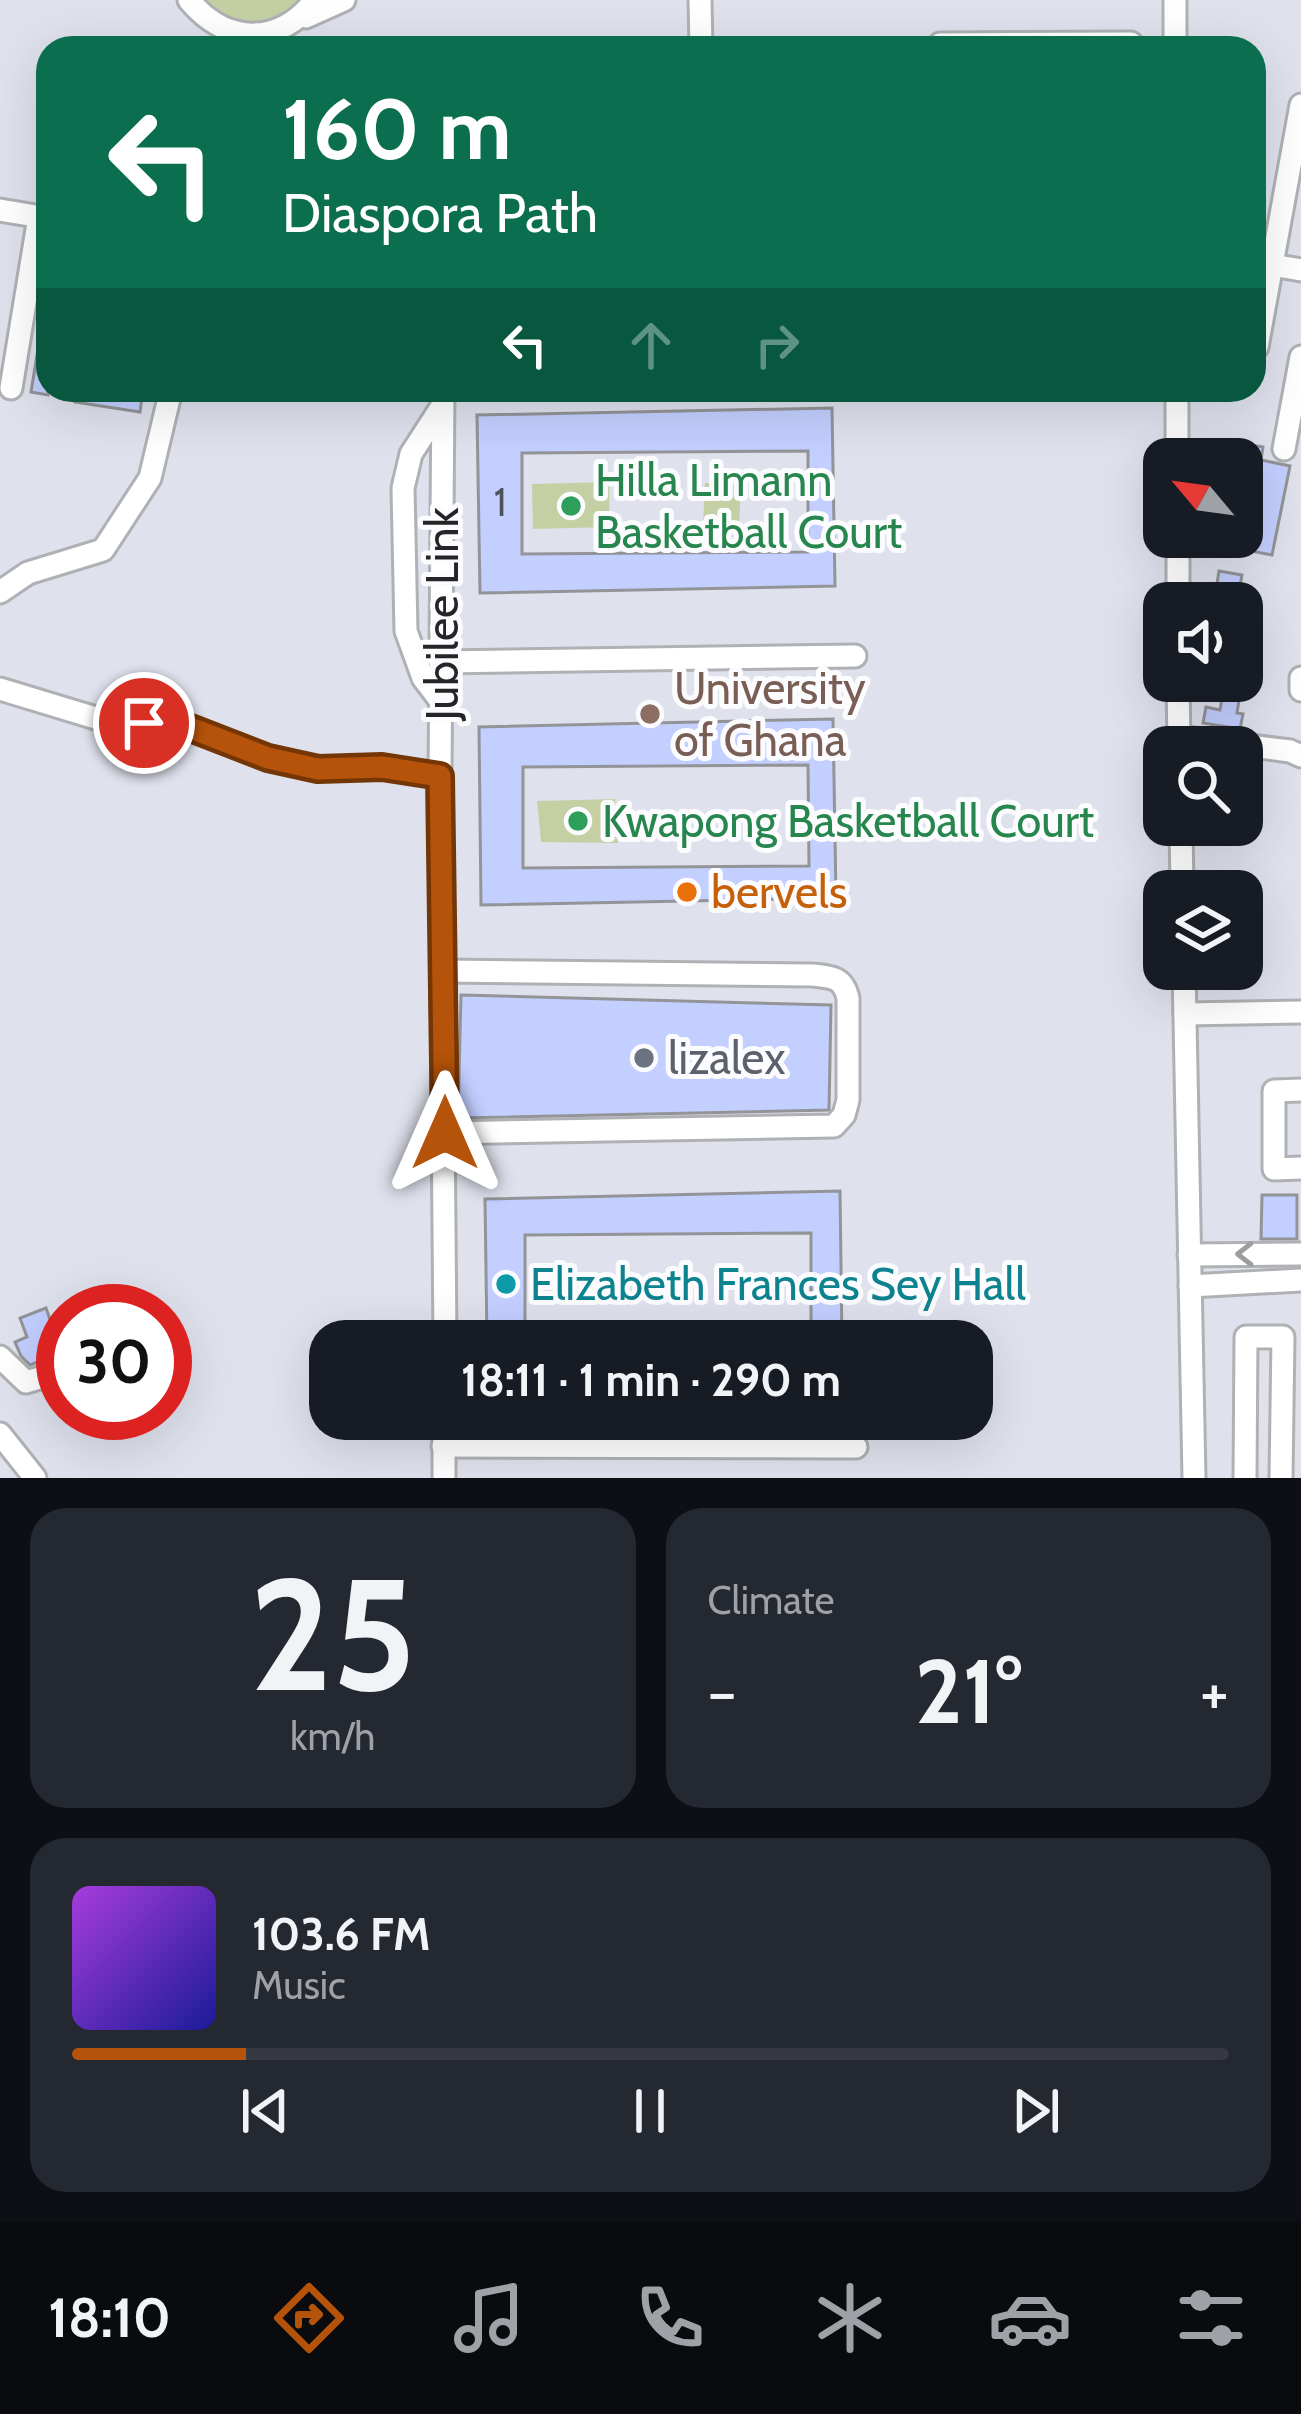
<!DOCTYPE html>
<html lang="en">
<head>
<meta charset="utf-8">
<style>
	body { margin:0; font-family:Cabin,sans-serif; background:#242831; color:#f1f3f6; height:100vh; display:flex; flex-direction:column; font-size:45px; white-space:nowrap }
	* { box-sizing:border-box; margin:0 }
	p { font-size:39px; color:#9ea1a6 }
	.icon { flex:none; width:66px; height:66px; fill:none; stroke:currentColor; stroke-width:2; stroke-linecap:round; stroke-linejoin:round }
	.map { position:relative; height:1478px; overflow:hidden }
	.side { display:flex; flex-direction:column; gap:30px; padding:30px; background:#0d0f14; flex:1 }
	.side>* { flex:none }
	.banner { position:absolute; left:36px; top:36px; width:1230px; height:366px; border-radius:36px; box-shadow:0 12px 48px #0002; background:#0b6e4f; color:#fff; overflow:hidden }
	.needle { width:78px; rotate:299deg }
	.controls { position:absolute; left:1143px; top:438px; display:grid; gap:24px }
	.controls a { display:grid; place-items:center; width:120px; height:120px; border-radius:24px; background:#171b24; box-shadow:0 12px 48px #0002; font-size:60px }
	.speed { position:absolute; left:36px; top:1284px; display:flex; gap:24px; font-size:60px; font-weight:700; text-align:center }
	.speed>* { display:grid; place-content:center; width:156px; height:156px; border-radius:50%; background:#171b24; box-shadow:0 12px 48px #0002; line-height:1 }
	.speed .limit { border:18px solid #d22; background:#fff; color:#111 }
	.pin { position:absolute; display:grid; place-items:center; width:102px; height:102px; color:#fff; margin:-51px; border:6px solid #fff; border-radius:50%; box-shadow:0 3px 12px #0007 }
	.me { position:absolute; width:132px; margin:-66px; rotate:0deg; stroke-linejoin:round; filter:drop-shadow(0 0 9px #0008) }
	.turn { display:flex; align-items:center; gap:42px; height:252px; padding:0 48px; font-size:54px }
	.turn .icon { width:156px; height:156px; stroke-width:2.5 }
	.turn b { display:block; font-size:84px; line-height:102px }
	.lanes { display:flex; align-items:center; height:114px; padding:0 48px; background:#0003; justify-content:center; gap:60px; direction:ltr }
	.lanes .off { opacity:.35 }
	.big { font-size:90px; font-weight:700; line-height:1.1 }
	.side .card { flex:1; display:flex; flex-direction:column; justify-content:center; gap:18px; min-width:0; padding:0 42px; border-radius:36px; background:#242831 }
	.side .dial { align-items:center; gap:0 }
	.dial b { font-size:156px; line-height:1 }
	.song { display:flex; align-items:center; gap:36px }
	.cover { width:144px; height:144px; border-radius:18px; background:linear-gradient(135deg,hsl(280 70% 55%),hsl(240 70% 35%)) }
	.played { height:12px; border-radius:6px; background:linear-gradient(90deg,#b45309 15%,#363941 15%) }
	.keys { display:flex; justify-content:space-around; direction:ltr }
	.heat { display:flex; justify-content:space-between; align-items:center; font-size:66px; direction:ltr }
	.side .tiles { flex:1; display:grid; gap:30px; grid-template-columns:1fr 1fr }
	.card:last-child { grid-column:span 2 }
	.trip { position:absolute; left:309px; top:1320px; width:684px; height:120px; border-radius:36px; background:#171b24; box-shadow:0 12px 48px #0002; font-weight:700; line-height:120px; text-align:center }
	.tabs { display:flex; height:192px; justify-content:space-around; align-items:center; background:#090b0e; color:#9ea1a6 }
	.tabs .icon { width:84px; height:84px }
	.tabs .active { color:#b45309 }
	.tabs b { font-size:54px; color:#f1f3f6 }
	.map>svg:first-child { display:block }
	.built { fill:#dfe2ed; fill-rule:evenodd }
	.green { fill:#c4d0a4 }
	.building { fill:#c3cfff; stroke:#939498; stroke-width:3; fill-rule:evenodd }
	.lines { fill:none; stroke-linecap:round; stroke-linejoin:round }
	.minor-casing { stroke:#b0b1b5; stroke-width:27 }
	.minor { stroke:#fff; stroke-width:21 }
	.oneway { stroke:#9c9d9d }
	.route-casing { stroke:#753606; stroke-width:30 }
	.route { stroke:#b45309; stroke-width:21 }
	.leisure-dot { fill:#2e9e5b; stroke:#fcfcff; stroke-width:4.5 }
	.education-dot { fill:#8d6e63; stroke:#fcfcff; stroke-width:4.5 }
	.food-dot { fill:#e8710a; stroke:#fcfcff; stroke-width:4.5 }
	.worship-dot { fill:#6b7280; stroke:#fcfcff; stroke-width:4.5 }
	.culture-dot { fill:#0f9aa8; stroke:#fcfcff; stroke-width:4.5 }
	.labels { text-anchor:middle; stroke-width:10; stroke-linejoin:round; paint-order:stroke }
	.number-label { font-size:39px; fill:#4c505c }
	.leisure-label { font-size:45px; fill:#27864d; stroke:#fcfcff; text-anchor:start }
	.street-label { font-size:45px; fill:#242526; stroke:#fcfcff }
	.education-label { font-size:45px; fill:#785e54; stroke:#fcfcff; text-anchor:start }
	.food-label { font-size:45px; fill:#c56008; stroke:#fcfcff; text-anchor:start }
	.worship-label { font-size:45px; fill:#5b616d; stroke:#fcfcff; text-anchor:start }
	.culture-label { font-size:45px; fill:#0d838f; stroke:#fcfcff; text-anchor:start }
</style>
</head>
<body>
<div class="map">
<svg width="1301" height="1478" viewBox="0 0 1301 1478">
	<rect width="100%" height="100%" fill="#eeeff3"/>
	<!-- built -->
	<path class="built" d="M0 0H1301V1478H0ZM48 48H1254V390H48ZM1164 459H1242V537H1164ZM1164 603H1242V681H1164ZM1164 747H1242V825H1164ZM1164 891H1242V969H1164ZM63 1311H165V1413H63ZM330 1341H972V1419H330Z"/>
	<!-- green -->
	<g class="green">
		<path d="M198 0H305C257 34 246 33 198 0Z"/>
		<path d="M609 482 610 527 533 529 532 484Z"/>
		<path d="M705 483 741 485 739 527 703 525Z"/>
		<path d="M615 799 618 843 541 842 537 801Z"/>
	</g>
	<!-- building -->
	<g class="building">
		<path d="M41 330 48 331V395L31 392Z"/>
		<path d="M77 390H143L140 412 75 402Z"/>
		<path d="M832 408 835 586 480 593 477 415ZM808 451V552L522 554V453Z"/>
		<path d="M1245 444 1263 447 1261 460 1290 466 1272 555 1209 543 1210 537H1242Z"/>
		<path d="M1219 571 1242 575 1237 603H1205L1207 588 1216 590Z"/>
		<path d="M1225 681H1242L1237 713 1243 714 1240 729 1203 723 1206 707 1220 710Z"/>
		<path d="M833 719 836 898 481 905 479 727ZM808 765 809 866 523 868V767Z"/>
		<path d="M461 995 831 1005 829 1110 458 1118Z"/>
		<path d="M840 1191 842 1341H811V1233L525 1235V1341H487L485 1199Z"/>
		<path d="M1262 1195H1297V1239H1261Z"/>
		<path d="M46 1308 52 1325 63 1321V1352L30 1365 21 1356 15 1342 27 1337 20 1318Z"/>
	</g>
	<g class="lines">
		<defs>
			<g id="minor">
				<path d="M189 0C226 45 279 46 315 0"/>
				<path d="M700 0 701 48"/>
				<path d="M1175 0V48"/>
				<path d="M306 17 344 0"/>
				<path d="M940 44 1131 43V48"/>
				<path d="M0 210 48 218"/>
				<path d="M1272 265 1301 270"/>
				<path d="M1257 347 1301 105"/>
				<path d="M11 388 39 217"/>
				<path d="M443 390 440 776 445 1341"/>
				<path d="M1177 390V459"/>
				<path d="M1284 449 1301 357"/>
				<path d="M1178 537V603"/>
				<path d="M0 592 28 573 103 550 150 478 171 390"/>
				<path d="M440 662 855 656"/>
				<path d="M1301 678V690"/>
				<path d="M1178 681 1179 746"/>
				<path d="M0 689 99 719 188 727 268 758 318 769 382 767 440 776"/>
				<path d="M442 703 423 678 406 631 403 488 411 454 442 406"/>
				<path d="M1179 737 1290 751 1301 756"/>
				<path d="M1181 825 1182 891"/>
				<path d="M1184 969 1194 1478"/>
				<path d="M444 971 812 975C832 977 843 977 848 998V1100L844 1115 834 1126 444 1133"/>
				<path d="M1185 1014 1301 1012"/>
				<path d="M1301 1090 1274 1091V1169L1301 1168"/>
				<path d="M1189 1255 1301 1254"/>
				<path d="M1190 1286 1301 1280"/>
				<path d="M0 1357 26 1382 63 1371"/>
				<path d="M0 1434 35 1478"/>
				<path d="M443 1446 856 1447"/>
				<path d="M444 1478V1419"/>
				<path d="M1245 1478 1246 1337H1283L1281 1478"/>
			</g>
		</defs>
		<!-- minor casing -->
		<use href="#minor" class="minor-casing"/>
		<!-- minor -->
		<use href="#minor" class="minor"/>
	</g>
	<!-- one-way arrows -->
	<defs><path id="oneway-chevron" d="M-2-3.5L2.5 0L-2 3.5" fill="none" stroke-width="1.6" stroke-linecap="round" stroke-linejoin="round" transform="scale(3)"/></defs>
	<use class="oneway" href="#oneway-chevron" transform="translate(1245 1254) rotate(180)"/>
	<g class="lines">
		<defs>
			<path id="route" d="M144 723 188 727 268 758 318 769 382 767 440 776 445 1133"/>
		</defs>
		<!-- route casing -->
		<use href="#route" class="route-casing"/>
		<!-- route -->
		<use href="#route" class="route"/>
	</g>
	<!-- markers -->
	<g class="leisure-dot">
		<circle cx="571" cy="506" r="12"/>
		<circle cx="578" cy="821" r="12"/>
	</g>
	<circle class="education-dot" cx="650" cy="714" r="12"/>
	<circle class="food-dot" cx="687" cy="892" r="12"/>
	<circle class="worship-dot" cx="644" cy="1058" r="12"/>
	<circle class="culture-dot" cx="506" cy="1284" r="12"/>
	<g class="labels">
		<!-- number labels -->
		<g class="number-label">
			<text x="500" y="516">1</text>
		</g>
		<!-- leisure labels -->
		<g class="leisure-label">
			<text x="595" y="496">Hilla Limann<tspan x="595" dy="52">Basketball Court</tspan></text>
			<text x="602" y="837">Kwapong Basketball Court</text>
		</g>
		<!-- street labels -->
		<g class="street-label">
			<text transform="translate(442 614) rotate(-90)" y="16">Jubilee Link</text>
		</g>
		<!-- education labels -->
		<g class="education-label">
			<text x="674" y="704">University<tspan x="674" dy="52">of Ghana</tspan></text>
		</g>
		<!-- food labels -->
		<g class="food-label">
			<text x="711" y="908">bervels</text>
		</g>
		<!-- worship labels -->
		<g class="worship-label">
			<text x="668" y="1074">lizalex</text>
		</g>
		<!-- culture labels -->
		<g class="culture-label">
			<text x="530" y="1300">Elizabeth Frances Sey Hall</text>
		</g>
	</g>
</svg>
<div class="controls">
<a><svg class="needle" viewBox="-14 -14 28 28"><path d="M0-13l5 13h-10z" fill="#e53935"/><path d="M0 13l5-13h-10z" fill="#9ea1a6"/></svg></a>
<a><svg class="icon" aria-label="sound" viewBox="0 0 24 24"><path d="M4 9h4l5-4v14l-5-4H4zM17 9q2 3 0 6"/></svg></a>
<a><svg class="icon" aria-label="search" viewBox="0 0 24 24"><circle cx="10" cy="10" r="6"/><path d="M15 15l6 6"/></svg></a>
<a><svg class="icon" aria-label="layers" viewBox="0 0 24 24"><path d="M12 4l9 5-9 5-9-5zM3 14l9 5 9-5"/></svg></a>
</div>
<div class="speed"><div class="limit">30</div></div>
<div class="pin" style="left:144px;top:723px;background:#d93025"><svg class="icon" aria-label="arrive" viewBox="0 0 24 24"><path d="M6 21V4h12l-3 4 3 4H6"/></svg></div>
<svg class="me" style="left:445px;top:1133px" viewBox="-20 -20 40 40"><path d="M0-17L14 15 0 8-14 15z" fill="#b45309" stroke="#fff" stroke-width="4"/></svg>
<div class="trip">18:11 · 1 min · 290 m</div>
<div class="banner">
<div class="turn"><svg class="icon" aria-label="left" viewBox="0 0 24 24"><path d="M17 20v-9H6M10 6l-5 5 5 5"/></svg><div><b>160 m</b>Diaspora Path</div></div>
<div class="lanes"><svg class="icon" aria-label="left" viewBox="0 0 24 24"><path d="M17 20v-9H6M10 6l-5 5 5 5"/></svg><svg class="icon off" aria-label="ahead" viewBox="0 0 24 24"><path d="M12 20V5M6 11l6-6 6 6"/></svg><svg class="icon off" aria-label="right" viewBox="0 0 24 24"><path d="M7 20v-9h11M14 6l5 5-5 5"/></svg></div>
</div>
</div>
<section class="side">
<div class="tiles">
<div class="card dial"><b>25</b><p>km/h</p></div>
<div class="card"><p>Climate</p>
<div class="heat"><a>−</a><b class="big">21°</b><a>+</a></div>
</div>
<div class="card">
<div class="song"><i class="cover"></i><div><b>103.6 FM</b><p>Music</p></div></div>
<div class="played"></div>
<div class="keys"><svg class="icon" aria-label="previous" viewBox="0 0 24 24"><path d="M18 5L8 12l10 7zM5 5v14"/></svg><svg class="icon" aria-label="pause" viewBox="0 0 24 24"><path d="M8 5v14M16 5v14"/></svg><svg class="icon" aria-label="next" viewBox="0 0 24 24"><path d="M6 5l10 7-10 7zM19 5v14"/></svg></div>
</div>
</div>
</section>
<nav class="tabs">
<b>18:10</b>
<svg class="icon active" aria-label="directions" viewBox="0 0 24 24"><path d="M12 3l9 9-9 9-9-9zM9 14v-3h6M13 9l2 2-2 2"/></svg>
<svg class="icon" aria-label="music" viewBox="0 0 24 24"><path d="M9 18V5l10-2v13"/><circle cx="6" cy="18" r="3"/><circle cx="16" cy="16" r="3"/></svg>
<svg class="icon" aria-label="phone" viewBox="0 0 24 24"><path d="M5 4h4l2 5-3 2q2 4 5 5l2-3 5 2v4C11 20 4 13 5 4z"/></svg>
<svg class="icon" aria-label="climate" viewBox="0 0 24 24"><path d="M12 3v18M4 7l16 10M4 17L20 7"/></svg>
<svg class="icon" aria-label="car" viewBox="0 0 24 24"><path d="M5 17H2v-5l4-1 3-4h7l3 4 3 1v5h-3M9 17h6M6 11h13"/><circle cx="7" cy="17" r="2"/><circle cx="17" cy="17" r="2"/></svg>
<svg class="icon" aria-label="filters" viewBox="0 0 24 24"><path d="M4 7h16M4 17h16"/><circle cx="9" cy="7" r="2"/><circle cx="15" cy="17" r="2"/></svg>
</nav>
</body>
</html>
